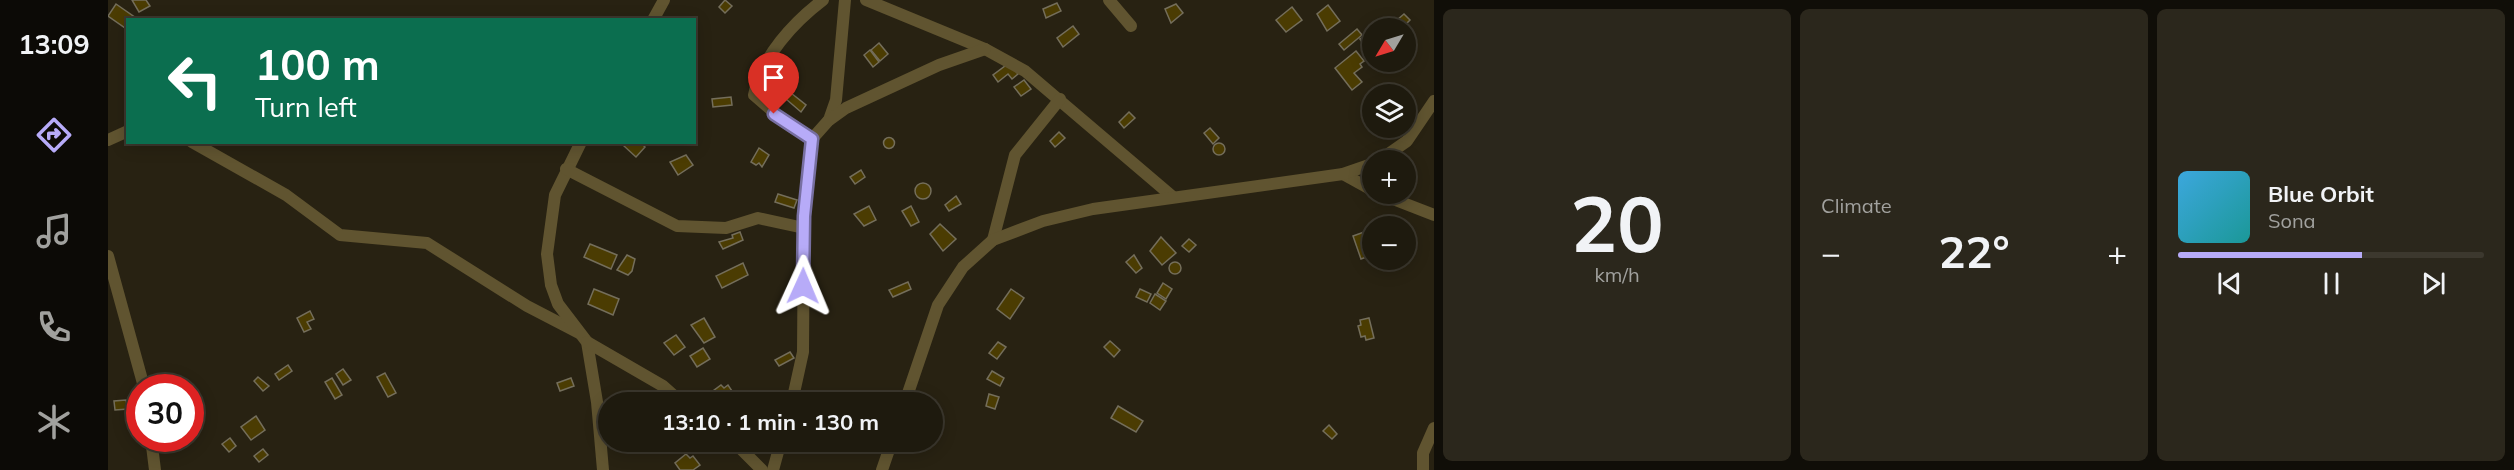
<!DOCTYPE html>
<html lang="en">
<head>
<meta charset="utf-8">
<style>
	body { margin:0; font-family:Mulish,sans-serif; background:#2b271c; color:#f1f3f6; height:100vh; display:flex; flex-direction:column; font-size:22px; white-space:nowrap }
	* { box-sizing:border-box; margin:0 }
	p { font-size:20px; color:#a1a19e }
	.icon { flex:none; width:33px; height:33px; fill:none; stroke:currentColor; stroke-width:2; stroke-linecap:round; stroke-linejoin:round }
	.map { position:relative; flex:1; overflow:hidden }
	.panel { display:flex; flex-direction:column; gap:9px; padding:9px; background:#100e08; width:1080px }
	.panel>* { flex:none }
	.top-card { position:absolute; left:18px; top:18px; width:570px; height:126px; border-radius:0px; box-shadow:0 3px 15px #0003,0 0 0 2px #3c382e; background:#0b6e4f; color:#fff; overflow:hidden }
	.needle { width:39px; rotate:232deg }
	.fabs { position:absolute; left:1254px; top:18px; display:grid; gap:12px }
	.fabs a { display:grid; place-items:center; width:54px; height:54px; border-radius:50%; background:#1e1a0e; box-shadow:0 3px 15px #0003,0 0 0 2px #3c382e; font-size:30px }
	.speed { position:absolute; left:18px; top:374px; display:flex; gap:12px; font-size:30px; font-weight:700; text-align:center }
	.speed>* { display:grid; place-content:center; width:78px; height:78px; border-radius:50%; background:#1e1a0e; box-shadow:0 3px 15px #0003,0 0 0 2px #3c382e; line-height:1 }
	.speed .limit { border:9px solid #d22; background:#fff; color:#111 }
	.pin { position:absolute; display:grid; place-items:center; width:51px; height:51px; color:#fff; margin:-62px -26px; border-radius:50% 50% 50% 0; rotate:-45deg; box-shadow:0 0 6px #0007 }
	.pin .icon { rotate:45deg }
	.me { position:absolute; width:66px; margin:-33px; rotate:1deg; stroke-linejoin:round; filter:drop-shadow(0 0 4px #0008) }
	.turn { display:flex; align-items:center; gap:21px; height:126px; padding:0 30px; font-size:27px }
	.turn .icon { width:78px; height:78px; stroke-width:2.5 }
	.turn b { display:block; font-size:42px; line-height:51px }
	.big { font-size:45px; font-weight:700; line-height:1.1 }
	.panel .card { flex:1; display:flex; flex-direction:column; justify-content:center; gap:9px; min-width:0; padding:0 21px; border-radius:9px; background:#2b271c }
	.panel .dial { align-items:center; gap:0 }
	.dial b { font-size:78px; line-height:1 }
	.song { display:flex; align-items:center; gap:18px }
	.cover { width:72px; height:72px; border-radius:9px; background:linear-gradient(135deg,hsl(200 70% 55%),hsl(180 70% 35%)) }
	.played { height:6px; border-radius:3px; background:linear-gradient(90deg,#b7abf8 60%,#3c382e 60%) }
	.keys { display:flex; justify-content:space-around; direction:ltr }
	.heat { display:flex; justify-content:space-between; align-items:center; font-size:33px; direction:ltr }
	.panel .tiles { flex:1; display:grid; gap:9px; grid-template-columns:repeat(3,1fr) }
	.trip { position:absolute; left:490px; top:392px; width:345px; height:60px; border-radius:30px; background:#1e1a0e; box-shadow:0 3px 15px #0003,0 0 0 2px #3c382e; font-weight:700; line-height:60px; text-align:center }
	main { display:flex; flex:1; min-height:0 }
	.menu { display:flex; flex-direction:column; width:108px; justify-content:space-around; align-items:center; background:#0c0a06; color:#a1a19e }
	.menu .icon { width:42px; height:42px }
	.menu .selected { color:#b7abf8 }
	.menu b { font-size:27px; color:#f1f3f6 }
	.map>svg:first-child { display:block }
	.building { fill:#4b3c02; stroke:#746e5b; stroke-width:1.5 }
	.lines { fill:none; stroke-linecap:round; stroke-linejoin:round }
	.minor { stroke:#605430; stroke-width:12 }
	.route-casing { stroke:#776fa1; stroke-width:15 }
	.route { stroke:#b7abf8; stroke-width:10 }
</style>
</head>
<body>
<main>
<nav class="menu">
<b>13:09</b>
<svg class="icon selected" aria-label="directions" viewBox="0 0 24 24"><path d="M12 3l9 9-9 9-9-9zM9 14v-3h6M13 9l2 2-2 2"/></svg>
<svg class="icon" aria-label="music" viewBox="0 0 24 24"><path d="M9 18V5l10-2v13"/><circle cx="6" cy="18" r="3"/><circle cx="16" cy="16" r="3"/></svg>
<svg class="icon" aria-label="phone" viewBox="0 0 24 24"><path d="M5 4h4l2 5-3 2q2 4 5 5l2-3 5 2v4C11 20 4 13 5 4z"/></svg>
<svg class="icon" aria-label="climate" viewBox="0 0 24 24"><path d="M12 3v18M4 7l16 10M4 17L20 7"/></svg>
</nav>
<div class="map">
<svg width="1326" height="470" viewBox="0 0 1326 470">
	<rect width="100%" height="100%" fill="#282212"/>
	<!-- building -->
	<g class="building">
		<path d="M24 0H38L42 6 31 12Z"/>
		<path d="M617 0 624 6 617 13 611 7Z"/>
		<path d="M949 3 953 11 938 18 935 9Z"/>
		<path d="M8 4 28 18 20 20V30L0 16Z"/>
		<path d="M1068 4 1075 13 1063 23 1057 9Z"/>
		<path d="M1220 5 1232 21 1219 31 1209 14Z"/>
		<path d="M1184 7 1194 20 1178 32 1168 20Z"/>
		<path d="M1296 14 1302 20 1298 24 1301 28 1298 31V28H1284L1282 26Z"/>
		<path d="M965 26 971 34 955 47 949 38Z"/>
		<path d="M1249 29 1254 35 1236 50 1231 44Z"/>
		<path d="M1259 35 1264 43V46L1259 50 1252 39Z"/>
		<path d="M771 43 780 54 772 61 763 50Z"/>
		<path d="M762 50 771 62 765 67 756 55Z"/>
		<path d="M1248 51 1256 61 1252 64 1254 67 1246 73 1254 82 1244 90 1227 68Z"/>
		<path d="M901 63 910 74 904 79 900 74 890 82 885 75Z"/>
		<path d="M916 80 923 89 913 96 906 87Z"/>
		<path d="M683 93 698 105 693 112 678 99Z"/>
		<path d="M623 97 624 105 605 107 604 99Z"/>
		<path d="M1021 112 1027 118 1016 128 1011 122Z"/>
		<path d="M1102 128 1111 138 1105 144 1096 133Z"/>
		<path d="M951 132 957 138 947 147 942 141Z"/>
		<circle cx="781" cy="143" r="5.5"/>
		<path d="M519 142H532L537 147 528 157 516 146Z"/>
		<circle cx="1111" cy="149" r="6"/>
		<path d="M651 148 661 155 654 167 651 163 648 165 643 162Z"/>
		<path d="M578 155 585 165 570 175 562 162Z"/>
		<path d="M753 170 757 177 747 184 742 177Z"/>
		<circle cx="815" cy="191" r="8"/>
		<path d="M670 194 689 200 686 208 667 202Z"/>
		<path d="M848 196 853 204 841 211 837 205Z"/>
		<path d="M761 206 768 220 756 226 746 214Z"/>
		<path d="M803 206 811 222 803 226 794 211Z"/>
		<path d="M832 224 848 239 835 251 822 234Z"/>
		<path d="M1259 231 1261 239H1264V255L1253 259 1245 236Z"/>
		<path d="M632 232 635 240 615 249 611 242 625 238 624 235Z"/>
		<path d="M1053 237 1068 253 1054 265 1042 251Z"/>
		<path d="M1081 239 1088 245 1081 252 1074 246Z"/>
		<path d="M482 244 509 255 503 269 476 257Z"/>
		<path d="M519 255 527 259 524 271 520 275 509 270Z"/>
		<path d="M1026 255 1034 268 1028 273 1018 262Z"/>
		<circle cx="1067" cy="268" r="6"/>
		<path d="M635 263 640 275 614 288 608 276Z"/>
		<path d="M800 282 803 289 785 297 781 290Z"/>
		<path d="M1055 283 1064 289 1058 299 1049 293Z"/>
		<path d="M486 289 511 299 505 315 480 304Z"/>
		<path d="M903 289 916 298 902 319 889 309Z"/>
		<path d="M1032 289 1043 294 1039 302 1028 297Z"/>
		<path d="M1047 294 1058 301 1052 310 1042 303Z"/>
		<path d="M202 311 206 319 199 322 203 329 196 332 189 318Z"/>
		<path d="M596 318 607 337 596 343 583 325Z"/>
		<path d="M1261 318 1266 338 1258 340 1257 336 1253 337 1250 326 1253 325 1252 320Z"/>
		<path d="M568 335 577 347 566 355 556 343Z"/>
		<path d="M1002 341 1012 350 1006 357 996 347Z"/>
		<path d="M890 342 898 347 889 359 881 353Z"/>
		<path d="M595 348 602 359 589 367 582 356Z"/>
		<path d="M682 352 686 358 671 366 667 360Z"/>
		<path d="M180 365 184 371 171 380 167 374Z"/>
		<path d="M235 369 243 380 235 385 228 374Z"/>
		<path d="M884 371 896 378 892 386 879 379Z"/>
		<path d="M277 373 288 393 280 397 269 377Z"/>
		<path d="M150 377 161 386 155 391 146 381Z"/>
		<path d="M224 378 234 395 227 399 217 382Z"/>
		<path d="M463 378 466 386 452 391 449 383Z"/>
		<path d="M613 385 616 388 620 385 624 391 606 402 603 398 608 395 605 391Z"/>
		<path d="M881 394 891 397 887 409 878 406Z"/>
		<path d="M18 400 20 409 7 410 6 401Z"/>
		<path d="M1010 406 1035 421 1028 432 1003 418Z"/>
		<path d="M148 416 157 430 143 440 133 427Z"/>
		<path d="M1221 425 1229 434 1224 439 1215 431Z"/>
		<path d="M122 438 128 446 121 452 114 444Z"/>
		<path d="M155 449 160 455 151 462 146 456Z"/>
		<path d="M578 454 582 458 585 456 592 465 585 470H572L567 463Z"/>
	</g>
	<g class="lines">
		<!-- minor -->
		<g class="minor">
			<path d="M758 0 877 49 917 71 1065 197"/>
			<path d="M1001 0 1023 26"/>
			<path d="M545 20 556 0"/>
			<path d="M721 120 728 100 737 0"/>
			<path d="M704 139 720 121 738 108 831 65 877 49"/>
			<path d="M0 140 20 131"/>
			<path d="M84 142 178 195 232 235 319 243 419 306 471 333"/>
			<path d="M473 142 447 195 439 254 443 285 450 304 479 342 489 402 495 470"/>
			<path d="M1272 160 1299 141 1326 101"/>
			<path d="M458 169 569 226 618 228 650 218 696 228"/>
			<path d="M1235 174 1264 190"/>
			<path d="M1272 194 1326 215"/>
			<path d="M885 240 907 155 952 99"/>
			<path d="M0 256 36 387"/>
			<path d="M479 342 555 386 573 402"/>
			<path d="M684 402 695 352 696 216 704 139 682 126 646 95C653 57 686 22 715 0"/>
			<path d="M797 402 830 305 855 267 885 240 935 221 985 209 1235 174 1264 164"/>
			<path d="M43 438 47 470"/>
			<path d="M625 441 654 470"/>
			<path d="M665 470 673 441"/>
			<path d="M774 470 784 441"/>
			<path d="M1315 470V453L1326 428"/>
		</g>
	</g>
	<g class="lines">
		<defs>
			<path id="route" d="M666 114 704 139 696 216 695 286"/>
		</defs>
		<!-- route casing -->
		<use href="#route" class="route-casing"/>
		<!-- route -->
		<use href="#route" class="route"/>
	</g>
</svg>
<div class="fabs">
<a><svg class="needle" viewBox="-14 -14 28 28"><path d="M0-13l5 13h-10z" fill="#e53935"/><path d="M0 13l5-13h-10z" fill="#a1a19e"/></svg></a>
<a><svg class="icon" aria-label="layers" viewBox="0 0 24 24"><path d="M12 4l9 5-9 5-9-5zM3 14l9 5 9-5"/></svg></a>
<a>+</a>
<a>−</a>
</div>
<div class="speed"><div class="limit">30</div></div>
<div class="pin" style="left:666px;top:114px;background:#d93025"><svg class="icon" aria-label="arrive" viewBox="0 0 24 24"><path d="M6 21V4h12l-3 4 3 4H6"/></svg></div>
<svg class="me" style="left:695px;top:286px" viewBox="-20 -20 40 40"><path d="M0-17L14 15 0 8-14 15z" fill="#b7abf8" stroke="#fff" stroke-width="4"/></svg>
<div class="trip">13:10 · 1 min · 130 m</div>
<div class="top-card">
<div class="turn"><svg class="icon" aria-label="left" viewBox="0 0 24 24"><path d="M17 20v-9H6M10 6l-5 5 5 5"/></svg><div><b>100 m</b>Turn left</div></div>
</div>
</div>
<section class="panel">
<div class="tiles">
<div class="card dial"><b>20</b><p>km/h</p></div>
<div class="card"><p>Climate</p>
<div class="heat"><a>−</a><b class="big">22°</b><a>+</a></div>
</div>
<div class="card">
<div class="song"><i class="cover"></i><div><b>Blue Orbit</b><p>Sona</p></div></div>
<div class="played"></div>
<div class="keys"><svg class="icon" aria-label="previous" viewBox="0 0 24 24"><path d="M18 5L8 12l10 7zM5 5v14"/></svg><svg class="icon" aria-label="pause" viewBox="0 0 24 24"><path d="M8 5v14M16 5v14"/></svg><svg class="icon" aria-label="next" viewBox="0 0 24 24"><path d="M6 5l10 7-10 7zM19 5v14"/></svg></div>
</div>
</div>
</section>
</main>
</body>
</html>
